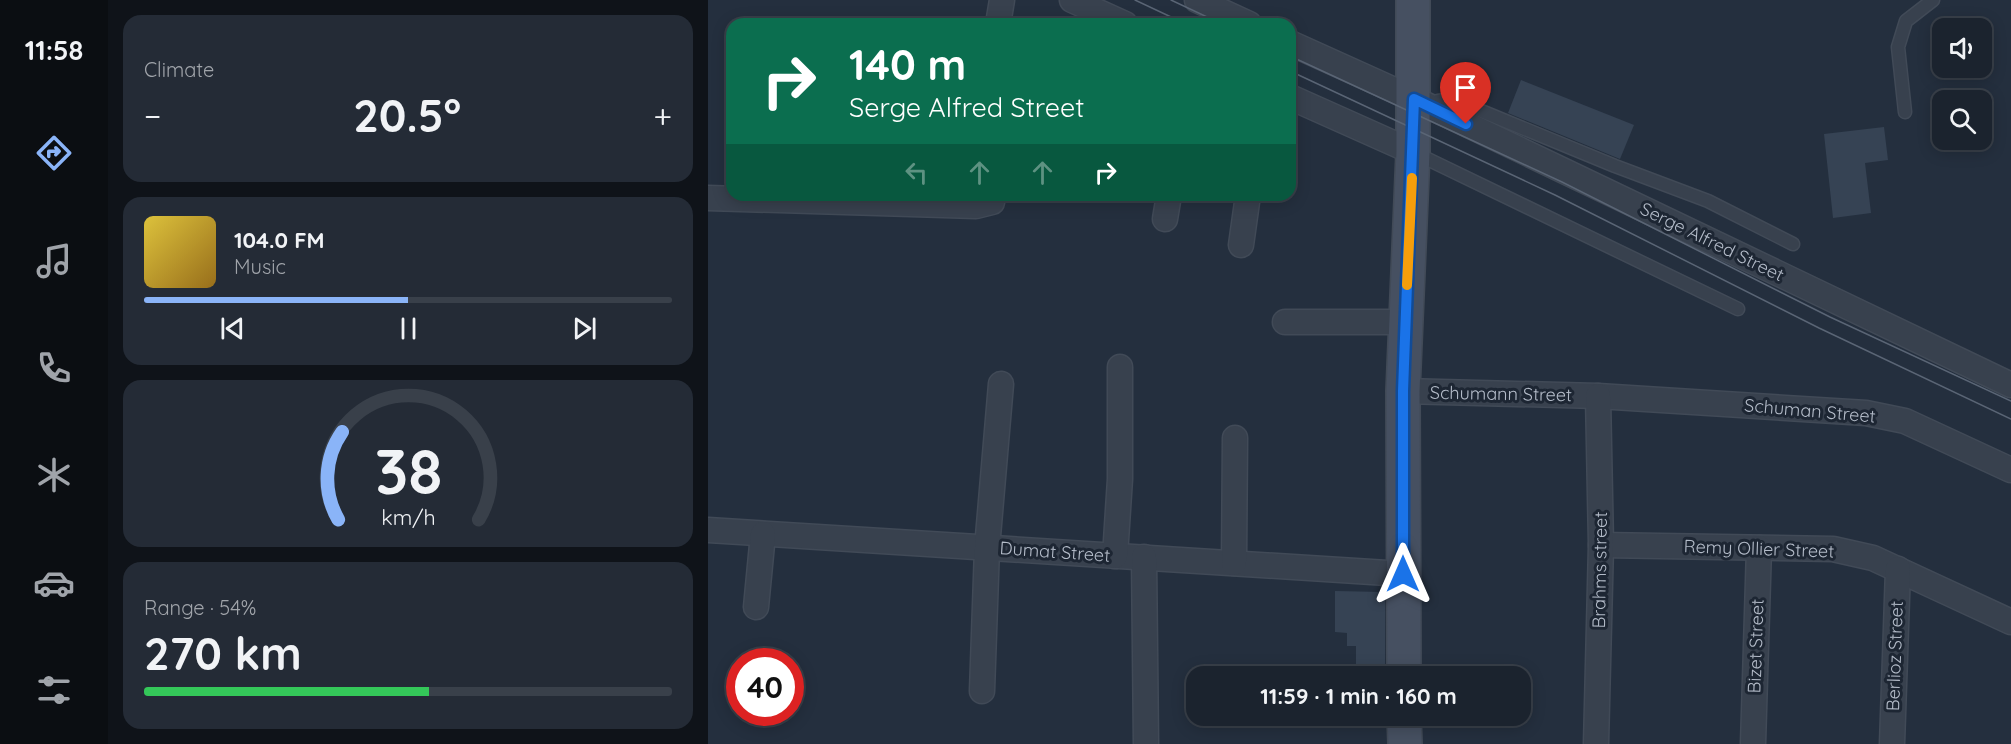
<!DOCTYPE html>
<html lang="en">
<head>
<meta charset="utf-8">
<style>
	body { margin:0; font-family:Quicksand,sans-serif; background:#242b36; color:#f1f3f6; height:100vh; display:flex; flex-direction:column; font-size:22px; white-space:nowrap }
	* { box-sizing:border-box; margin:0 }
	p { font-size:20px; color:#a0a4aa }
	.icon { flex:none; width:33px; height:33px; fill:none; stroke:currentColor; stroke-width:2; stroke-linecap:round; stroke-linejoin:round }
	.map { position:relative; flex:1; overflow:hidden }
	.sheet { display:flex; flex-direction:column; gap:15px; padding:15px; background:#0f1319; width:600px }
	.sheet>* { flex:none }
	.top-card { position:absolute; left:18px; top:18px; width:570px; height:183px; border-radius:18px; box-shadow:0 3px 15px #0003,0 0 0 2px #39404a; background:#0b6e4f; color:#fff; overflow:hidden }
	.controls { position:absolute; left:1224px; top:18px; display:grid; gap:12px }
	.controls a { display:grid; place-items:center; width:60px; height:60px; border-radius:12px; background:#1b232e; box-shadow:0 3px 15px #0003,0 0 0 2px #39404a; font-size:30px }
	.speed { position:absolute; left:18px; top:648px; display:flex; gap:12px; font-size:30px; font-weight:700; text-align:center }
	.speed>* { display:grid; place-content:center; width:78px; height:78px; border-radius:50%; background:#1b232e; box-shadow:0 3px 15px #0003,0 0 0 2px #39404a; line-height:1 }
	.speed .limit { border:9px solid #d22; background:#fff; color:#111 }
	.pin { position:absolute; display:grid; place-items:center; width:51px; height:51px; color:#fff; margin:-62px -26px; border-radius:50% 50% 50% 0; rotate:-45deg; box-shadow:0 0 6px #0007 }
	.pin .icon { rotate:45deg }
	.me { position:absolute; width:66px; margin:-33px; rotate:0deg; stroke-linejoin:round; filter:drop-shadow(0 0 4px #0008) }
	.turn { display:flex; align-items:center; gap:21px; height:126px; padding:0 24px; font-size:27px }
	.turn .icon { width:78px; height:78px; stroke-width:2.5 }
	.turn b { display:block; font-size:42px; line-height:51px }
	.lanes { display:flex; align-items:center; height:57px; padding:0 24px; background:#0003; justify-content:center; gap:30px; direction:ltr }
	.lanes .off { opacity:.35 }
	.big { font-size:45px; font-weight:700; line-height:1.1 }
	.sheet .tile { flex:1; display:flex; flex-direction:column; justify-content:center; gap:9px; min-width:0; padding:0 21px; border-radius:18px; background:#242b36 }
	.sheet .dial { align-items:center; gap:0 }
	.dial svg { height:156px; overflow:visible; fill:none; stroke:#39404a; stroke-width:7; stroke-linecap:round; text-anchor:middle }
	.dial text { fill:#f1f3f6; stroke:none }
	.song { display:flex; align-items:center; gap:18px }
	.cover { width:72px; height:72px; border-radius:9px; background:linear-gradient(135deg,hsl(50 70% 55%),hsl(40 70% 35%)) }
	.played { height:6px; border-radius:3px; background:linear-gradient(90deg,#8ab4f8 50%,#39404a 50%) }
	.keys { display:flex; justify-content:space-around; direction:ltr }
	.heat { display:flex; justify-content:space-between; align-items:center; font-size:33px; direction:ltr }
	.charge { height:9px; border-radius:4px; background:linear-gradient(90deg,#34c759 54%,#39404a 0) }
	.trip { position:absolute; left:478px; top:666px; width:345px; height:60px; border-radius:18px; background:#1b232e; box-shadow:0 3px 15px #0003,0 0 0 2px #39404a; font-weight:700; line-height:60px; text-align:center }
	main { display:flex; flex:1; min-height:0 }
	.dock { display:flex; flex-direction:column; width:108px; justify-content:space-around; align-items:center; background:#0b0e12; color:#a0a4aa }
	.dock .icon { width:42px; height:42px }
	.dock .selected { color:#8ab4f8 }
	.dock b { font-size:27px; color:#f1f3f6 }
	.map>svg:first-child { display:block }
	.building { fill:#364354 }
	.lines { fill:none; stroke-linecap:round; stroke-linejoin:round }
	.lane-casing { stroke:#414a57; stroke-width:15 }
	.street-casing { stroke:#414a57; stroke-width:27 }
	.secondary-casing { stroke:#414a57; stroke-width:36 }
	.lane { stroke:#38414e; stroke-width:12 }
	.street { stroke:#38414e; stroke-width:24 }
	.secondary { stroke:#465061; stroke-width:33 }
	.tram { stroke:#5a6575; stroke-width:1.5 }
	.route-casing { stroke:#114b97; stroke-width:15 }
	.route { stroke:#1a73e8; stroke-width:10 }
	.slow { stroke:#f59e0b; stroke-width:10 }
	.labels { text-anchor:middle; stroke-width:6; stroke-linejoin:round; paint-order:stroke }
	.street-label { font-size:18px; fill:#b4bcc9; stroke:#1d2633 }
</style>
</head>
<body>
<main>
<nav class="dock">
<b>11:58</b>
<svg class="icon selected" aria-label="directions" viewBox="0 0 24 24"><path d="M12 3l9 9-9 9-9-9zM9 14v-3h6M13 9l2 2-2 2"/></svg>
<svg class="icon" aria-label="music" viewBox="0 0 24 24"><path d="M9 18V5l10-2v13"/><circle cx="6" cy="18" r="3"/><circle cx="16" cy="16" r="3"/></svg>
<svg class="icon" aria-label="phone" viewBox="0 0 24 24"><path d="M5 4h4l2 5-3 2q2 4 5 5l2-3 5 2v4C11 20 4 13 5 4z"/></svg>
<svg class="icon" aria-label="climate" viewBox="0 0 24 24"><path d="M12 3v18M4 7l16 10M4 17L20 7"/></svg>
<svg class="icon" aria-label="car" viewBox="0 0 24 24"><path d="M5 17H2v-5l4-1 3-4h7l3 4 3 1v5h-3M9 17h6M6 11h13"/><circle cx="7" cy="17" r="2"/><circle cx="17" cy="17" r="2"/></svg>
<svg class="icon" aria-label="filters" viewBox="0 0 24 24"><path d="M4 7h16M4 17h16"/><circle cx="9" cy="7" r="2"/><circle cx="15" cy="17" r="2"/></svg>
</nav>
<section class="sheet">
<div class="tile"><p>Climate</p>
<div class="heat"><a>−</a><b class="big">20.5°</b><a>+</a></div>
</div>
<div class="tile">
<div class="song"><i class="cover"></i><div><b>104.0 FM</b><p>Music</p></div></div>
<div class="played"></div>
<div class="keys"><svg class="icon" aria-label="previous" viewBox="0 0 24 24"><path d="M18 5L8 12l10 7zM5 5v14"/></svg><svg class="icon" aria-label="pause" viewBox="0 0 24 24"><path d="M8 5v14M16 5v14"/></svg><svg class="icon" aria-label="next" viewBox="0 0 24 24"><path d="M6 5l10 7-10 7zM19 5v14"/></svg></div>
</div>
<div class="tile dial"><svg viewBox="0 0 100 80">
<path d="M14 69A42 42 0 1 1 86 69"/>
<path d="M14 69A42 42 0 0 1 16 24" stroke="#8ab4f8"/>
<text x="50" y="56" font-size="32" font-weight="700">38</text>
<text x="50" y="72" font-size="11">km/h</text>
</svg></div>
<div class="tile"><p>Range · 54%</p><b class="big">270 km</b><div class="charge"></div></div>
</section>
<div class="map">
<svg width="1303" height="744" viewBox="0 0 1303 744">
	<rect width="100%" height="100%" fill="#242f3e"/>
	<!-- building -->
	<g class="building">
		<path d="M813 80 926 125 912 159 800 113Z"/>
		<path d="M1176 127 1180 160 1157 163 1163 213 1125 218 1116 134Z"/>
		<path d="M627 591 675 592 677 594V672L648 673V646H639V633L627 632Z"/>
	</g>
	<g class="lines">
		<defs>
			<g id="lane">
				<path d="M723 108 730 101 744 99 907 166 1000 201 1085 244"/>
				<path d="M1197 112 1190 47 1198 21 1225 0"/>
				<path d="M709 154 1030 309"/>
			</g>
			<g id="street">
				<path d="M364 0 417 24"/>
				<path d="M489 0 541 24"/>
				<path d="M290 24 294 0"/>
				<path d="M582 43 706 99 1303 385"/>
				<path d="M582 97 705 152"/>
				<path d="M0 198 268 206 284 202 285 195"/>
				<path d="M457 219 461 195"/>
				<path d="M533 245 540 195"/>
				<path d="M577 322H697"/>
				<path d="M695 391 890 396 1158 413 1197 421 1303 470"/>
				<path d="M0 530 695 574"/>
				<path d="M893 545 1125 549 1165 558 1303 622"/>
				<path d="M407 556 412 479V367"/>
				<path d="M436 557 438 744"/>
				<path d="M526 563 527 438"/>
				<path d="M48 607 55 534"/>
				<path d="M274 691 279 548 293 384"/>
				<path d="M888 744 893 545 890 396"/>
				<path d="M1045 744 1051 548"/>
				<path d="M1184 744 1190 569"/>
			</g>
			<g id="secondary">
				<path d="M696 676 695 391 705 152V0"/>
				<path d="M696 716 697 744"/>
			</g>
		</defs>
		<!-- lane casing -->
		<use href="#lane" class="lane-casing"/>
		<!-- street casing -->
		<use href="#street" class="street-casing"/>
		<!-- secondary casing -->
		<use href="#secondary" class="secondary-casing"/>
		<!-- lane -->
		<use href="#lane" class="lane"/>
		<!-- street -->
		<use href="#street" class="street"/>
		<!-- secondary -->
		<use href="#secondary" class="secondary"/>
		<!-- tram -->
		<g class="tram">
			<path d="M427 0 478 24"/>
			<path d="M463 0 514 24"/>
			<path d="M582 56 854 182 1122 317 1303 401"/>
			<path d="M582 71 847 195 1111 328 1303 419"/>
		</g>
	</g>
	<g class="lines">
		<defs>
			<path id="route" d="M695 574V391L706 99 758 124"/>
		</defs>
		<!-- route casing -->
		<use href="#route" class="route-casing"/>
		<!-- route -->
		<use href="#route" class="route"/>
		<!-- slow -->
		<path class="slow" d="M699 285 704 178"/>
	</g>
	<g class="labels">
		<!-- street labels -->
		<g class="street-label">
			<text transform="translate(1004 242) rotate(26)" y="6">Serge Alfred Street</text>
			<text transform="translate(793 394) rotate(1)" y="6">Schumann Street</text>
			<text transform="translate(1102 411) rotate(5)" y="6">Schuman Street</text>
			<text transform="translate(1051 549) rotate(2)" y="6">Remy Ollier Street</text>
			<text transform="translate(347 552) rotate(4)" y="6">Dumat Street</text>
			<text transform="translate(892 570) rotate(-89)" y="6">Brahms street</text>
			<text transform="translate(1048 646) rotate(-88)" y="6">Bizet Street</text>
			<text transform="translate(1187 656) rotate(-88)" y="6">Berlioz Street</text>
		</g>
	</g>
</svg>
<div class="controls">
<a><svg class="icon" aria-label="sound" viewBox="0 0 24 24"><path d="M4 9h4l5-4v14l-5-4H4zM17 9q2 3 0 6"/></svg></a>
<a><svg class="icon" aria-label="search" viewBox="0 0 24 24"><circle cx="10" cy="10" r="6"/><path d="M15 15l6 6"/></svg></a>
</div>
<div class="speed"><div class="limit">40</div></div>
<div class="pin" style="left:758px;top:124px;background:#d93025"><svg class="icon" aria-label="arrive" viewBox="0 0 24 24"><path d="M6 21V4h12l-3 4 3 4H6"/></svg></div>
<svg class="me" style="left:695px;top:574px" viewBox="-20 -20 40 40"><path d="M0-17L14 15 0 8-14 15z" fill="#1a73e8" stroke="#fff" stroke-width="4"/></svg>
<div class="trip">11:59 · 1 min · 160 m</div>
<div class="top-card">
<div class="turn"><svg class="icon" aria-label="right" viewBox="0 0 24 24"><path d="M7 20v-9h11M14 6l5 5-5 5"/></svg><div><b>140 m</b>Serge Alfred Street</div></div>
<div class="lanes"><svg class="icon off" aria-label="left" viewBox="0 0 24 24"><path d="M17 20v-9H6M10 6l-5 5 5 5"/></svg><svg class="icon off" aria-label="ahead" viewBox="0 0 24 24"><path d="M12 20V5M6 11l6-6 6 6"/></svg><svg class="icon off" aria-label="ahead" viewBox="0 0 24 24"><path d="M12 20V5M6 11l6-6 6 6"/></svg><svg class="icon" aria-label="right" viewBox="0 0 24 24"><path d="M7 20v-9h11M14 6l5 5-5 5"/></svg></div>
</div>
</div>
</main>
</body>
</html>
